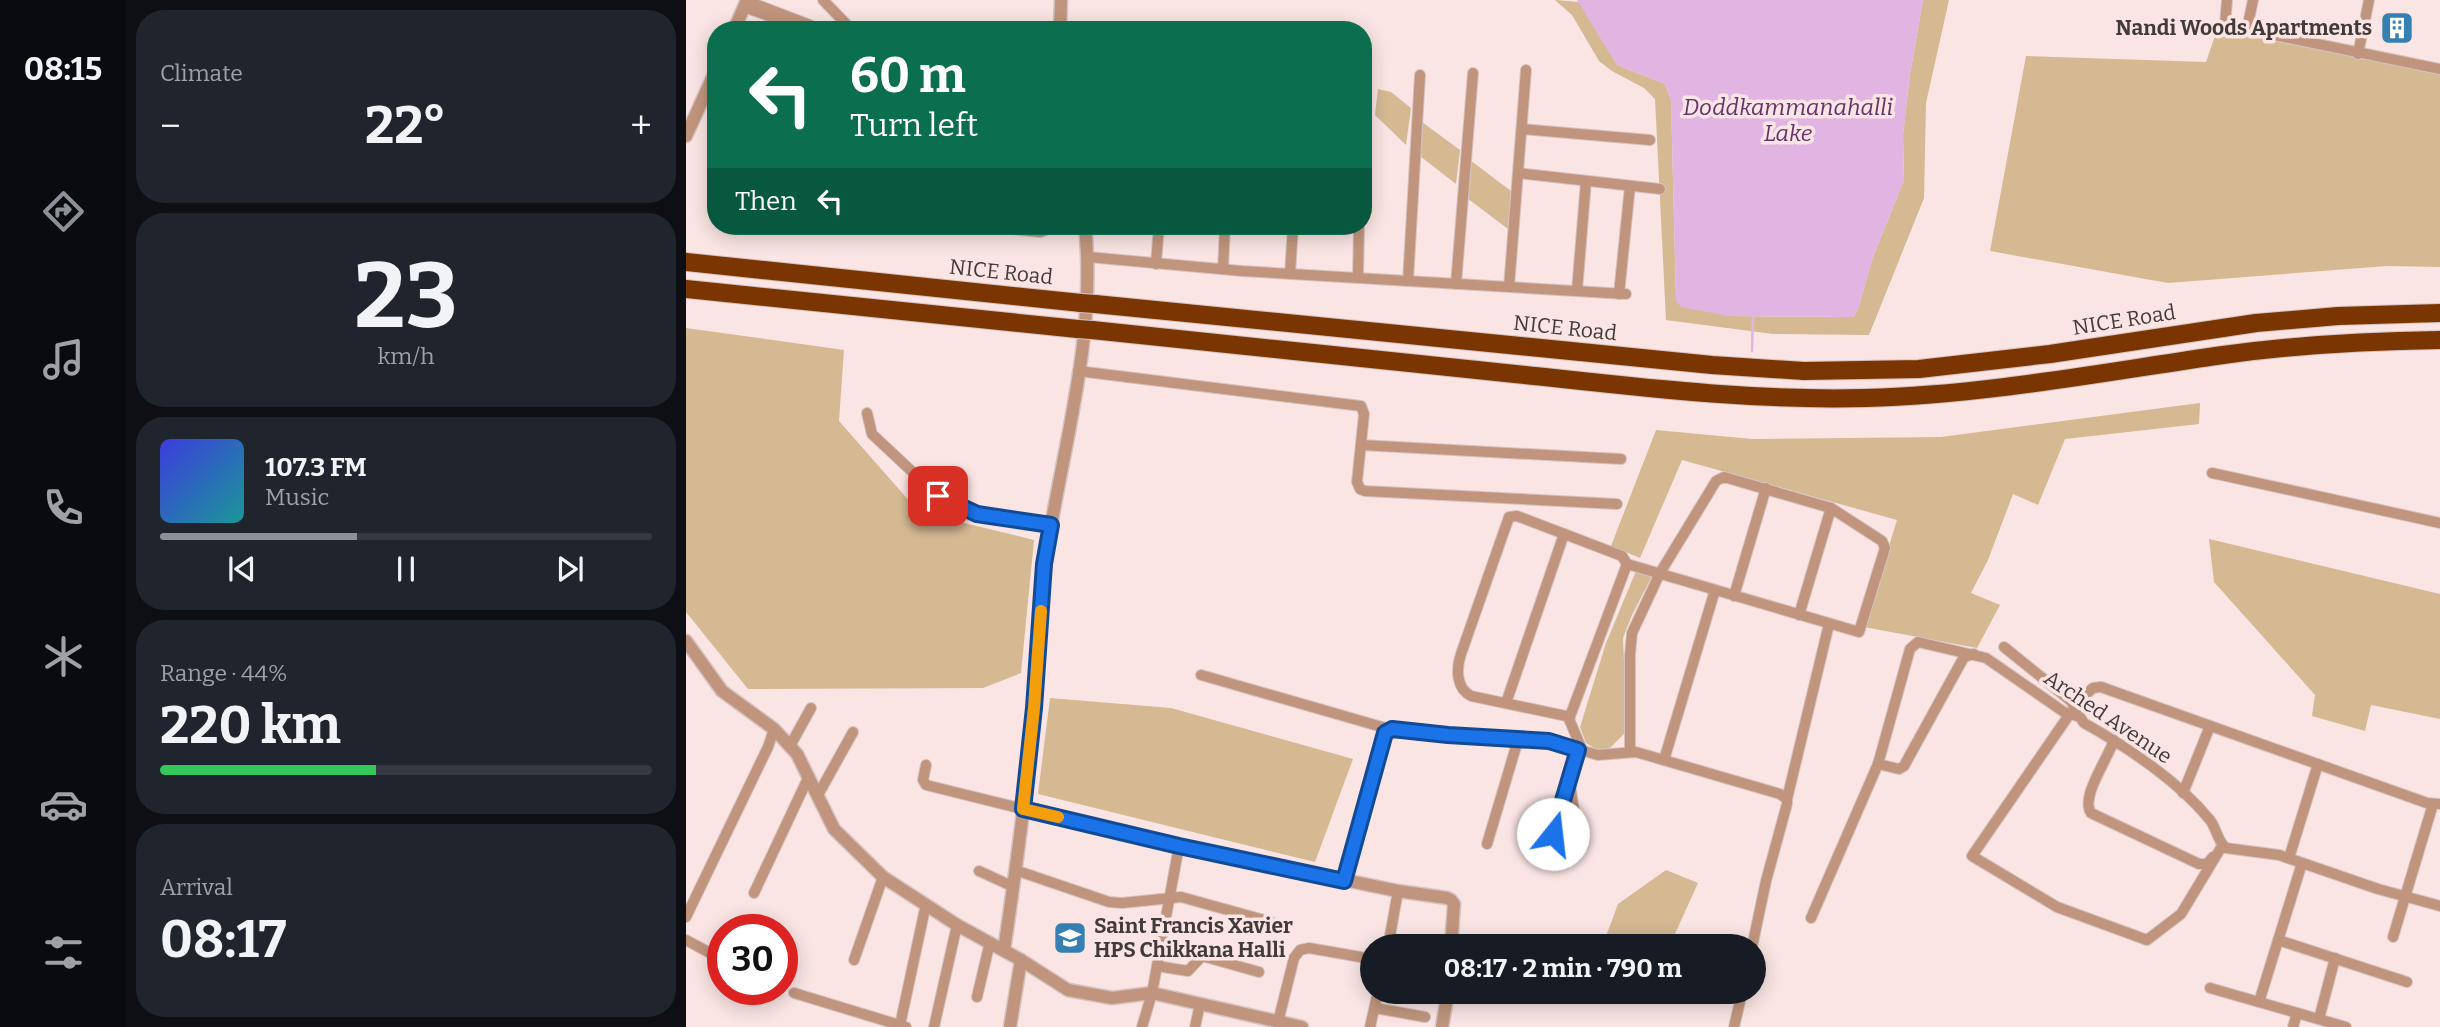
<!DOCTYPE html>
<html lang="en">
<head>
<meta charset="utf-8">
<style>
	body { margin:0; font-family:Bitter,serif; background:#20242c; color:#f1f3f6; height:100vh; display:flex; flex-direction:column; font-size:26px; white-space:nowrap }
	* { box-sizing:border-box; margin:0 }
	p { font-size:23px; color:#9ea1a6 }
	.icon { flex:none; width:38px; height:38px; fill:none; stroke:currentColor; stroke-width:2; stroke-linecap:round; stroke-linejoin:round }
	.map { position:relative; flex:1; overflow:hidden }
	.details { display:flex; flex-direction:column; gap:10px; padding:10px; background:#0d0f14; width:560px }
	.details>* { flex:none }
	.guide { position:absolute; left:21px; top:21px; width:665px; height:214px; border-radius:28px; box-shadow:0 4px 18px #0003; background:#0b6e4f; color:#fff; overflow:hidden }
	.speed { position:absolute; left:21px; top:914px; display:flex; gap:14px; font-size:35px; font-weight:700; text-align:center }
	.speed>* { display:grid; place-content:center; width:91px; height:91px; border-radius:50%; background:#171b24; box-shadow:0 4px 18px #0003; line-height:1 }
	.speed .limit { border:10px solid #d22; background:#fff; color:#111 }
	.pin { position:absolute; display:grid; place-items:center; width:60px; height:60px; color:#fff; margin:-30px; border-radius:14px; box-shadow:0 4px 10px #0006 }
	.me { position:absolute; width:77px; margin:-38px; rotate:16deg; stroke-linejoin:round; filter:drop-shadow(0 0 5px #0008) }
	.turn { display:flex; align-items:center; gap:24px; height:147px; padding:0 28px; font-size:32px }
	.turn .icon { width:91px; height:91px; stroke-width:2.5 }
	.turn b { display:block; font-size:49px; line-height:60px }
	.then { display:flex; align-items:center; height:66px; padding:0 28px; background:#0003; gap:14px; font-size:26px }
	.big { font-size:52px; font-weight:700; line-height:1.1 }
	.details .widget { flex:1; display:flex; flex-direction:column; justify-content:center; gap:10px; min-width:0; padding:0 24px; border-radius:28px; background:#20242c }
	.details .dial { align-items:center; gap:0 }
	.dial b { font-size:91px; line-height:1 }
	.song { display:flex; align-items:center; gap:21px }
	.cover { width:84px; height:84px; border-radius:10px; background:linear-gradient(135deg,hsl(240 70% 55%),hsl(180 70% 35%)) }
	.played { height:7px; border-radius:4px; background:linear-gradient(90deg,#8c9099 40%,#363941 40%) }
	.keys { display:flex; justify-content:space-around; direction:ltr }
	.heat { display:flex; justify-content:space-between; align-items:center; font-size:38px; direction:ltr }
	.charge { height:10px; border-radius:5px; background:linear-gradient(90deg,#34c759 44%,#363941 0) }
	.trip { position:absolute; left:674px; top:934px; width:406px; height:70px; border-radius:35px; background:#171b24; box-shadow:0 4px 18px #0003; font-weight:700; line-height:70px; text-align:center }
	main { display:flex; flex:1; min-height:0 }
	.dock { display:flex; flex-direction:column; width:126px; justify-content:space-around; align-items:center; background:#090b0e; color:#9ea1a6 }
	.dock .icon { width:49px; height:49px }
	.dock .current { color:#8c9099 }
	.dock b { font-size:32px; color:#f1f3f6 }
	.map>svg:first-child { display:block }
	.green { fill:#d4b993 }
	.water { fill:#e1b4e2 }
	.lines { fill:none; stroke-linecap:round; stroke-linejoin:round }
	.stream { stroke:#e1b4e2; stroke-width:2.5 }
	.minor-casing { stroke:#d5c3c2; stroke-width:12 }
	.tertiary-casing { stroke:#d5c3c2; stroke-width:15 }
	.motorway-casing { stroke:#d5c3c2; stroke-width:20 }
	.minor { stroke:#c1957d; stroke-width:10 }
	.tertiary { stroke:#c1957d; stroke-width:12 }
	.motorway { stroke:#7b3500; stroke-width:18 }
	.motorway-bridge-casing { stroke:#d5c3c2; stroke-width:20; stroke-linecap:butt }
	.motorway-bridge { stroke:#7b3500; stroke-width:18 }
	.route-casing { stroke:#114b97; stroke-width:18 }
	.route { stroke:#1a73e8; stroke-width:12 }
	.slow { stroke:#f59e0b; stroke-width:12 }
	.labels { text-anchor:middle; stroke-width:7; stroke-linejoin:round; paint-order:stroke }
	.poi-label { font-size:21px; font-weight:bold; fill:#423a39; stroke:#fae5e4; text-anchor:end }
	.street-label { font-size:21px; fill:#423a39; stroke:#fae5e4 }
	.water-label { font-size:23px; font-style:italic; fill:#673169; stroke:#fae5e4 }
</style>
</head>
<body>
<main>
<nav class="dock">
<b>08:15</b>
<svg class="icon current" aria-label="directions" viewBox="0 0 24 24"><path d="M12 3l9 9-9 9-9-9zM9 14v-3h6M13 9l2 2-2 2"/></svg>
<svg class="icon" aria-label="music" viewBox="0 0 24 24"><path d="M9 18V5l10-2v13"/><circle cx="6" cy="18" r="3"/><circle cx="16" cy="16" r="3"/></svg>
<svg class="icon" aria-label="phone" viewBox="0 0 24 24"><path d="M5 4h4l2 5-3 2q2 4 5 5l2-3 5 2v4C11 20 4 13 5 4z"/></svg>
<svg class="icon" aria-label="climate" viewBox="0 0 24 24"><path d="M12 3v18M4 7l16 10M4 17L20 7"/></svg>
<svg class="icon" aria-label="car" viewBox="0 0 24 24"><path d="M5 17H2v-5l4-1 3-4h7l3 4 3 1v5h-3M9 17h6M6 11h13"/><circle cx="7" cy="17" r="2"/><circle cx="17" cy="17" r="2"/></svg>
<svg class="icon" aria-label="filters" viewBox="0 0 24 24"><path d="M4 7h16M4 17h16"/><circle cx="9" cy="7" r="2"/><circle cx="15" cy="17" r="2"/></svg>
</nav>
<section class="details">
<div class="widget"><p>Climate</p>
<div class="heat"><a>−</a><b class="big">22°</b><a>+</a></div>
</div>
<div class="widget dial"><b>23</b><p>km/h</p></div>
<div class="widget">
<div class="song"><i class="cover"></i><div><b>107.3 FM</b><p>Music</p></div></div>
<div class="played"></div>
<div class="keys"><svg class="icon" aria-label="previous" viewBox="0 0 24 24"><path d="M18 5L8 12l10 7zM5 5v14"/></svg><svg class="icon" aria-label="pause" viewBox="0 0 24 24"><path d="M8 5v14M16 5v14"/></svg><svg class="icon" aria-label="next" viewBox="0 0 24 24"><path d="M6 5l10 7-10 7zM19 5v14"/></svg></div>
</div>
<div class="widget"><p>Range · 44%</p><b class="big">220 km</b><div class="charge"></div></div>
<div class="widget"><p>Arrival</p><b class="big">08:17</b></div>
</section>
<div class="map">
<svg width="1754" height="1027" viewBox="0 0 1754 1027">
	<rect width="100%" height="100%" fill="#fae5e4"/>
	<!-- green -->
	<g class="green">
		<path d="M869 0 893 2 931 65 979 84 985 100 990 301 1042 316 1167 317 1172 309 1187 257 1218 180 1217 135 1224 74 1237 0H1263L1240 103 1238 198 1183 335 1087 334 980 320 969 99 958 88 926 71 913 61 886 15Z"/>
		<path d="M1531 30 1754 73V267L1701 266 1482 283 1304 251 1340 56 1520 62Z"/>
		<path d="M692 89 705 92 725 108 720 145 689 115Z"/>
		<path d="M736 122 774 150 770 184 734 156Z"/>
		<path d="M784 160 825 191 822 229 781 198Z"/>
		<path d="M0 328 158 350 153 421 233 512 348 540 335 673 297 688 62 689 0 612Z"/>
		<path d="M1514 403 1513 424 1379 439 1352 505 1327 494 1302 560 1285 593 1314 605 1291 648 1178 627 1211 520 996 460 954 558 925 546 970 430 1066 439 1255 437Z"/>
		<path d="M1523 539 1754 594V719L1685 705 1679 731 1626 716 1629 695 1528 582Z"/>
		<path d="M950 571 966 576 946 615 937 638 941 731 923 749 913 751 900 743 894 727 920 643Z"/>
		<path d="M364 698 485 708 667 759 629 862 352 794Z"/>
		<path d="M980 870 1012 883 983 947H916L932 904Z"/>
	</g>
	<!-- water -->
	<path class="water" d="M891 0H1237L1224 74 1217 135 1218 180 1187 257 1172 309 1167 317 1042 316 995 307 990 301 985 100 979 84 931 65Z"/>
	<g class="lines">
		<!-- stream -->
		<path class="stream" d="M1066 351 1067 315"/>
		<defs>
			<g id="minor">
				<path d="M137 0 166 30"/>
				<path d="M1541 0 1539 25 1754 69"/>
				<path d="M61 1 137 30"/>
				<path d="M58 7 94 20"/>
				<path d="M1561 29 1567 0"/>
				<path d="M1672 54 1683 0"/>
				<path d="M677 116 678 81"/>
				<path d="M836 129 964 140"/>
				<path d="M832 173 974 189"/>
				<path d="M299 226 354 232 360 230 362 226"/>
				<path d="M402 257 556 271 940 294"/>
				<path d="M470 264 473 226"/>
				<path d="M537 269 539 226"/>
				<path d="M604 274 607 226"/>
				<path d="M672 278 673 226"/>
				<path d="M722 281 734 75"/>
				<path d="M770 284 787 73"/>
				<path d="M823 287 840 70"/>
				<path d="M891 291 900 181"/>
				<path d="M933 294 944 186"/>
				<path d="M392 371 675 406 678 414 671 482 674 489 679 491 931 504"/>
				<path d="M181 413 186 434 252 496 291 514 365 525"/>
				<path d="M675 445 935 459"/>
				<path d="M1526 473 1754 523"/>
				<path d="M1048 596 1080 488"/>
				<path d="M1113 615 1145 508"/>
				<path d="M1318 647 1385 701 1390 711"/>
				<path d="M515 675 703 729"/>
				<path d="M820 703 878 534"/>
				<path d="M1388 705 1407 688 1415 687 1741 803 1754 804"/>
				<path d="M1383 715 1286 856 1371 907 1461 940 1495 914 1536 846"/>
				<path d="M883 719 941 564"/>
				<path d="M1428 740C1422 759 1394 797 1405 813L1513 864H1521L1527 857"/>
				<path d="M104 746 125 708"/>
				<path d="M897 752 883 719 880 716 785 696C770 688 770 669 775 654L823 517 831 516 936 556 941 564 1173 632 1199 548 1196 541 1145 508 1038 477 1030 481 974 573 946 633 944 655V751"/>
				<path d="M978 760 1029 590"/>
				<path d="M1192 764 1213 769 1218 766 1278 657 1288 654"/>
				<path d="M240 765 237 780 240 785 337 809"/>
				<path d="M1497 793 1524 726"/>
				<path d="M132 795 167 732"/>
				<path d="M1101 799 1143 624"/>
				<path d="M868 834H885L891 831 884 783"/>
				<path d="M801 844 832 740"/>
				<path d="M863 851 892 750"/>
				<path d="M1603 858 1632 764"/>
				<path d="M329 870 423 902 436 903 495 897 585 922"/>
				<path d="M293 871 328 887"/>
				<path d="M658 881 699 733 703 729 863 741 912 755 950 752 1094 794 1101 799V804L1080 881 1066 947"/>
				<path d="M68 893 123 776"/>
				<path d="M0 917 82 747 88 729"/>
				<path d="M1125 918 1192 764 1224 649 1232 642 1300 658 1378 712 1394 717 1398 723C1443 748 1491 780 1524 820 1531 829 1531 841 1540 848L1593 855 1692 889 1754 906"/>
				<path d="M1707 937 1747 804"/>
				<path d="M0 940 37 960"/>
				<path d="M1592 940 1721 982"/>
				<path d="M702 947 712 891"/>
				<path d="M168 960 197 877"/>
				<path d="M471 966 502 971 516 956 573 972"/>
				<path d="M1524 988 1660 1027"/>
				<path d="M1008 992 1054 999"/>
				<path d="M108 993 220 1027"/>
				<path d="M291 997 304 942"/>
				<path d="M1573 1002 1616 863"/>
				<path d="M689 1008 739 1017"/>
				<path d="M1633 1019 1649 958"/>
				<path d="M592 1022 608 958 614 950 623 948 686 959"/>
				<path d="M214 1025 240 904"/>
				<path d="M248 1027 271 925"/>
				<path d="M456 1027 466 993 493 846"/>
				<path d="M509 1027 514 1004"/>
				<path d="M684 1027 692 992"/>
				<path d="M1048 1027 1056 993"/>
				<path d="M1607 1027 1611 1013"/>
			</g>
			<g id="tertiary">
				<path d="M48 30 61 0"/>
				<path d="M374 30 375 0"/>
				<path d="M0 136 30 70"/>
				<path d="M0 641 36 691 88 729 111 754 148 829 197 877 271 925 335 960 382 990 426 998 466 993 616 1027"/>
				<path d="M337 809 493 846 712 891 761 898 765 900 768 904 765 947"/>
				<path d="M318 950C330 870 341 789 348 708 353 659 351 609 359 561 376 450 411 338 399 226"/>
				<path d="M324 1027 335 960"/>
				<path d="M756 1027 762 992"/>
			</g>
			<g id="motorway">
				<path d="M0 262 395 303"/>
				<path d="M0 289 392 329"/>
				<path d="M409 304 1026 365 1118 371 1233 369 1364 354 1570 323 1652 316 1754 313"/>
				<path d="M406 330C550 345 695 360 839 375 952 387 1065 401 1179 398 1299 395 1418 372 1537 355 1609 345 1681 341 1754 340"/>
			</g>
		</defs>
		<!-- minor casing -->
		<use href="#minor" class="minor-casing"/>
		<!-- tertiary casing -->
		<use href="#tertiary" class="tertiary-casing"/>
		<!-- motorway casing -->
		<use href="#motorway" class="motorway-casing"/>
		<!-- minor -->
		<use href="#minor" class="minor"/>
		<!-- tertiary -->
		<use href="#tertiary" class="tertiary"/>
		<!-- motorway -->
		<use href="#motorway" class="motorway"/>
		<defs>
			<g id="motorway-bridge">
				<path d="M395 303 409 304"/>
				<path d="M392 329 406 330"/>
			</g>
		</defs>
		<!-- motorway-bridge casing -->
		<use href="#motorway-bridge" class="motorway-bridge-casing"/>
		<!-- motorway-bridge -->
		<use href="#motorway-bridge" class="motorway-bridge"/>
	</g>
	<g class="lines">
		<defs>
			<path id="route" d="M252 496 291 514 365 525 358 564 348 708 337 809 493 846 658 881 699 733 706 729 762 735 863 741 892 750 867 834"/>
		</defs>
		<!-- route casing -->
		<use href="#route" class="route-casing"/>
		<!-- route -->
		<use href="#route" class="route"/>
		<!-- slow -->
		<path class="slow" d="M355 611 348 708 337 809 372 817"/>
	</g>
	<!-- icons -->
	<defs>
		<symbol id="building-square" viewBox="-11 -11 22 22"><rect x="-9" y="-9" width="18" height="18" rx="4" fill="#357fb2" stroke="#fae5e4"/><path d="M-4-6H4V6H1V3H-1V6H-4ZM-2.5-4.3h1.7v1.8h-1.7ZM.8-4.3h1.7v1.8H.8ZM-2.5-1h1.7V.8h-1.7ZM.8-1h1.7V.8H.8Z" fill="#fff"/></symbol>
		<symbol id="school-square" viewBox="-11 -11 22 22"><rect x="-9" y="-9" width="18" height="18" rx="4" fill="#357fb2" stroke="#fae5e4"/><path d="M0-5L7-2L0 1L-7-2ZM-4 1L0 2.5L4 1V4Q0 6-4 4Z" fill="#fff"/></symbol>
	</defs>
	<g fill-rule="evenodd">
		<use href="#building-square" x="1692" y="9" width="38" height="38"/>
		<use href="#school-square" x="365" y="919" width="38" height="38"/>
	</g>
	<g class="labels">
		<!-- poi labels -->
		<g class="poi-label">
			<text x="1686" y="35">Nandi Woods Apartments</text>
			<text x="408" y="933" text-anchor="start">Saint Francis Xavier<tspan x="408" dy="24">HPS Chikkana Halli</tspan></text>
		</g>
		<!-- street labels -->
		<g class="street-label">
			<text transform="translate(315 272) rotate(6)" y="7">NICE Road</text>
			<text transform="translate(1438 320) rotate(-9)" y="7">NICE Road</text>
			<text transform="translate(879 328) rotate(6)" y="7">NICE Road</text>
			<text transform="translate(1422 717) rotate(34)" y="7">Arched Avenue</text>
		</g>
		<!-- water labels -->
		<g class="water-label">
			<text x="1102" y="115">Doddkammanahalli<tspan x="1102" dy="26">Lake</tspan></text>
		</g>
	</g>
</svg>
<div class="speed"><div class="limit">30</div></div>
<div class="pin" style="left:252px;top:496px;background:#d93025"><svg class="icon" aria-label="arrive" viewBox="0 0 24 24"><path d="M6 21V4h12l-3 4 3 4H6"/></svg></div>
<svg class="me" style="left:867px;top:834px" viewBox="-20 -20 40 40"><circle r="19" fill="#fff"/><path d="M0-13L10 11 0 6-10 11z" fill="#1a73e8"/></svg>
<div class="trip">08:17 · 2 min · 790 m</div>
<div class="guide">
<div class="turn"><svg class="icon" aria-label="left" viewBox="0 0 24 24"><path d="M17 20v-9H6M10 6l-5 5 5 5"/></svg><div><b>60 m</b>Turn left</div></div>
<div class="then">Then<svg class="icon" aria-label="left" viewBox="0 0 24 24"><path d="M17 20v-9H6M10 6l-5 5 5 5"/></svg></div>
</div>
</div>
</main>
</body>
</html>
